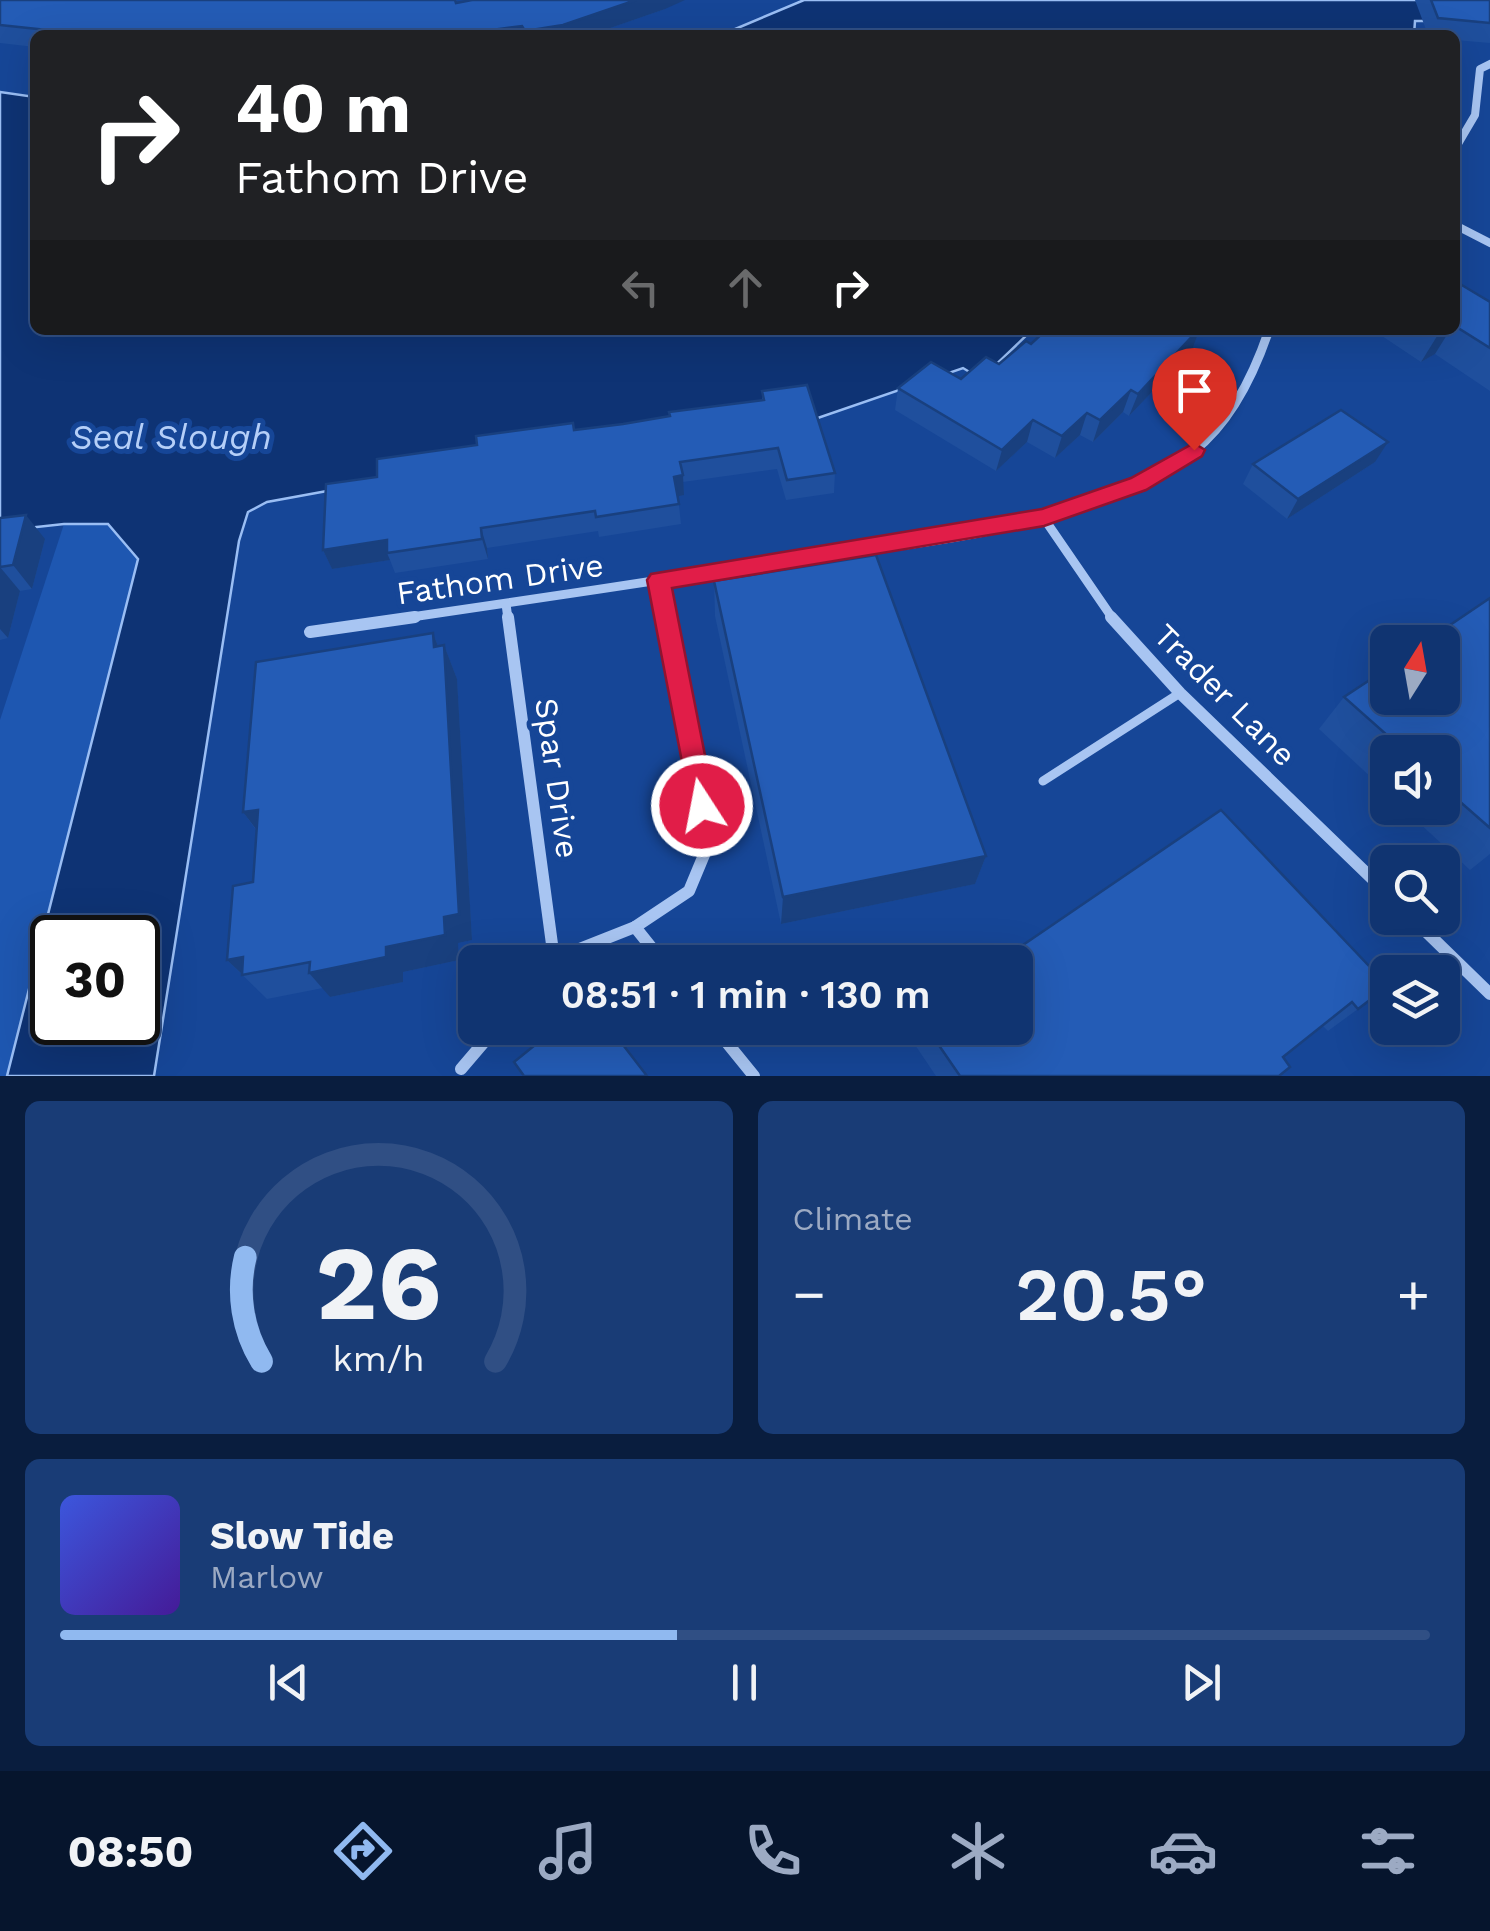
<!DOCTYPE html>
<html lang="en">
<head>
<meta charset="utf-8">
<style>
	body { margin:0; font-family:"Work Sans",sans-serif; background:#193c76; color:#f1f3f6; height:100vh; display:flex; flex-direction:column; font-size:38px; white-space:nowrap }
	* { box-sizing:border-box; margin:0 }
	p { font-size:32px; color:#9caac3 }
	.icon { flex:none; width:55px; height:55px; fill:none; stroke:currentColor; stroke-width:2; stroke-linecap:round; stroke-linejoin:round }
	.map { position:relative; height:1076px; overflow:hidden }
	.details { display:flex; flex-direction:column; gap:25px; padding:25px; background:#091d3e; flex:1 }
	.details>* { flex:none }
	.top-card { position:absolute; left:30px; top:30px; width:1430px; height:305px; border-radius:15px; box-shadow:0 10px 40px #0002,0 0 0 2px #304f84; background:#202124; color:#fff; overflow:hidden }
	.needle { width:65px; rotate:11deg }
	.buttons { position:absolute; left:1370px; top:625px; display:grid; gap:20px }
	.buttons a { display:grid; place-items:center; width:90px; height:90px; border-radius:15px; background:#103471; box-shadow:0 10px 40px #0002,0 0 0 2px #304f84; font-size:50px }
	.speed { position:absolute; left:30px; top:915px; display:flex; gap:20px; font-size:50px; font-weight:700; text-align:center }
	.speed>* { display:grid; place-content:center; width:130px; height:130px; border-radius:50%; background:#103471; box-shadow:0 10px 40px #0002,0 0 0 2px #304f84; line-height:1 }
	.speed .limit { border:5px solid #111; border-radius:15px; background:#fff; color:#111 }
	.pin { position:absolute; display:grid; place-items:center; width:85px; height:85px; color:#fff; margin:-102px -42px; border-radius:50% 50% 50% 0; rotate:-45deg; box-shadow:0 0 10px #0007 }
	.pin .icon { rotate:45deg }
	.me { position:absolute; width:110px; margin:-55px; rotate:349deg; stroke-linejoin:round; filter:drop-shadow(0 0 8px #0008) }
	.turn { display:flex; align-items:center; gap:35px; height:210px; padding:0 40px; font-size:45px }
	.turn .icon { width:130px; height:130px; stroke-width:2.5 }
	.turn b { display:block; font-size:70px; line-height:85px }
	.lanes { display:flex; align-items:center; height:95px; padding:0 40px; background:#0003; justify-content:center; gap:50px; direction:ltr }
	.lanes .off { opacity:.35 }
	.big { font-size:75px; font-weight:600; line-height:1.1 }
	.details .card { flex:1; display:flex; flex-direction:column; justify-content:center; gap:15px; min-width:0; padding:0 35px; border-radius:15px; background:#193c76 }
	.details .dial { align-items:center; gap:0 }
	.dial svg { height:260px; overflow:visible; fill:none; stroke:#304f84; stroke-width:7; stroke-linecap:round; text-anchor:middle }
	.dial text { fill:#f1f3f6; stroke:none }
	.song { display:flex; align-items:center; gap:30px }
	.cover { width:120px; height:120px; border-radius:15px; background:linear-gradient(135deg,hsl(230 70% 55%),hsl(260 70% 35%)) }
	.played { height:10px; border-radius:5px; background:linear-gradient(90deg,#90b9f0 45%,#304f84 45%) }
	.keys { display:flex; justify-content:space-around; direction:ltr }
	.heat { display:flex; justify-content:space-between; align-items:center; font-size:55px; direction:ltr }
	.details .tiles { flex:1; display:grid; gap:25px; grid-template-columns:1fr 1fr }
	.card:last-child { grid-column:span 2 }
	.trip { position:absolute; left:458px; top:945px; width:575px; height:100px; border-radius:15px; background:#103471; box-shadow:0 10px 40px #0002,0 0 0 2px #304f84; font-weight:600; line-height:100px; text-align:center }
	.dock { display:flex; height:160px; justify-content:space-around; align-items:center; background:#06152d; color:#9caac3 }
	.dock .icon { width:70px; height:70px }
	.dock .selected { color:#90b9f0 }
	.dock b { font-size:45px; color:#f1f3f6 }
	.map>svg:first-child { display:block }
	.green { fill:#1e57b1 }
	.water { fill:#0e3374; stroke:#9abef4; stroke-width:2.5; fill-rule:evenodd }
	.lines { fill:none; stroke-linecap:round; stroke-linejoin:round }
	.service { stroke:#a8c5f2; stroke-width:9 }
	.minor-far2 { stroke:#a8c5f2; stroke-width:8 }
	.minor-far1 { stroke:#a8c5f2; stroke-width:9 }
	.minor { stroke:#a8c5f2; stroke-width:12 }
	.wall { fill:#1f4f9d }
	.shaded-wall { fill:#19407f }
	.building { fill:#245cb6; stroke:#19407f; stroke-width:2.5 }
	.route { fill:#e11d48; stroke:#92132f; stroke-width:2.5 }
	.labels { text-anchor:middle; stroke-width:10; stroke-linejoin:round; paint-order:stroke }
	.street-label { font-size:32px; fill:#fff; stroke:#164697 }
	.water-label { font-size:35px; font-style:italic; fill:#b5cff8; stroke:#164697 }
</style>
</head>
<body>
<div class="map">
<svg width="1490" height="1076" viewBox="0 0 1490 1076">
	<rect width="100%" height="100%" fill="#164697"/>
	<!-- green -->
	<path class="green" d="M64 524H108L139 559 7 1076H0V720Z"/>
	<!-- water -->
	<g class="water">
		<path d="M804 0H1425V21H1415L1414 35H721Z"/>
		<path d="M0 92 35 97V330H1032L981 379 963 368 812 420 551 450 267 502 248 512 239 541 154 1076H7L138 559 108 524H64L0 531ZM52 938H138V1022H52Z"/>
	</g>
	<g class="lines">
		<!-- service -->
		<path class="service" d="M1043 781 1180 693"/>
		<!-- minor-far2 -->
		<g class="minor-far2">
			<path d="M1455 149 1475 115 1480 69 1490 64"/>
			<path d="M1455 225 1490 243"/>
		</g>
		<!-- minor-far1 -->
		<g class="minor-far1">
			<path d="M1043 517 1113 619"/>
			<path d="M659 581 666 619"/>
			<path d="M506 604 508 619"/>
			<path d="M398 619C520 601 643 583 765 564 894 545 1090 533 1194 451 1231 422 1254 374 1269 330"/>
		</g>
		<!-- minor -->
		<g class="minor">
			<path d="M508 617 554 959 635 927 689 891 709 843 666 617"/>
			<path d="M1111 617 1180 693 1388 894"/>
			<path d="M310 632 415 617"/>
			<path d="M1412 918 1490 994"/>
			<path d="M635 927 663 962"/>
			<path d="M715 1028 754 1076"/>
			<path d="M461 1069 496 1028"/>
		</g>
	</g>
	<!-- wall -->
	<g class="wall">
		<path d="M0 0H457V2L665 9 590 35H35V47L0 43Z"/>
		<path d="M1415 0H1490V43L1455 40V35H1428Z"/>
		<path d="M1455 281 1490 302V391L1435 354 1421 362 1373 330H1455Z"/>
		<path d="M1198 334 1192 350 1129 416 1123 412 1093 442 1080 435 1055 458 1027 442 996 471 895 410 898 388 961 379 999 364 1031 344Z"/>
		<path d="M762 391 835 473 834 493 786 500 777 469 683 482 684 495 678 496 681 524 599 537 598 531 487 548 488 559 395 573 390 560 332 569 323 550 377 477 574 430 623 424 762 400Z"/>
		<path d="M1375 462 1287 519 1243 484 1253 464Z"/>
		<path d="M0 518 45 539 32 589 20 591 8 638 0 640Z"/>
		<path d="M714 581 986 856 975 884 781 924 715 616Z"/>
		<path d="M1490 598V854L1470 870 1403 808H1442V752H1388V793L1319 729 1344 697Z"/>
		<path d="M433 633 438 646 444 645 457 679 472 940 458 943 459 960 403 972V982L330 997 323 988 267 999 227 960 253 882 256 830 243 812Z"/>
		<path d="M1221 810 1358 1009 1328 1031 1322 1025 1283 1057 1279 1076H936L911 1039 915 1028H1015Z"/>
	</g>
	<!-- shaded-wall -->
	<g class="shaded-wall">
		<path d="M636 0H685L665 9 590 35H525V31Z"/>
		<path d="M522 26 523 35H455Z"/>
		<path d="M1191 330H1203L1198 334 1192 350 1129 416 1138 394Z"/>
		<path d="M1444 330H1450L1435 354 1421 362 1439 333Z"/>
		<path d="M1131 390 1123 412 1093 442 1100 420Z"/>
		<path d="M1087 413 1080 435 1055 458 1062 436Z"/>
		<path d="M1033 420 1027 442 996 471 1002 450Z"/>
		<path d="M1388 442 1375 462 1287 519 1298 499Z"/>
		<path d="M683 475 684 495 675 497 674 477Z"/>
		<path d="M26 515 45 539 32 589 13 565Z"/>
		<path d="M481 528 487 548 488 559 482 539Z"/>
		<path d="M387 540V553L390 560 332 569 323 550Z"/>
		<path d="M0 567 20 591 8 638 0 629Z"/>
		<path d="M433 633 445 665 444 645 457 679 472 940 458 943 459 960 403 972V982L330 997 309 973 386 947 434 647Z"/>
		<path d="M258 810 266 842 243 812Z"/>
		<path d="M986 856 975 884 781 924 783 897Z"/>
		<path d="M243 957V975L227 960Z"/>
	</g>
	<!-- building -->
	<g class="building">
		<path d="M0 0H455L456 3 472 0H636L563 25 525 31 522 26 455 35H94L0 25Z"/>
		<path d="M1431 0H1490V23L1438 18Z"/>
		<path d="M1455 281 1490 302V348L1455 326Z"/>
		<path d="M1046 330H1198L1138 394 1131 390 1100 420 1087 413 1062 436 1033 420 1002 450 898 388 931 362 961 379 986 357 999 364 1026 341 1031 344Z"/>
		<path d="M807 385 835 473 787 480 778 448 680 462 683 475 674 477 679 504 596 517 595 511 481 528 482 539 387 553V540L323 550 326 484 377 477V459L477 445 476 436 573 423 574 430 623 424 670 416 669 412 764 400 762 391Z"/>
		<path d="M1341 410 1388 442 1298 499 1253 464Z"/>
		<path d="M26 515 13 565 0 567V518Z"/>
		<path d="M876 555 986 856 783 897 714 581Z"/>
		<path d="M1490 598V828L1442 786V752H1406L1344 697 1388 668V698H1442V642H1425Z"/>
		<path d="M433 633 434 647 444 645 459 914 444 917 445 935 386 947V957L309 973 310 962 242 975 243 957 227 960 233 886 253 882 258 810 243 812 256 662Z"/>
		<path d="M1221 810 1388 986 1358 1009 1352 1002 1283 1057 1290 1067 1279 1076H960L927 1028H1015V962H998Z"/>
		<path d="M556 1028H610L647 1076H524L514 1062Z"/>
	</g>
	<!-- route -->
	<path class="route" d="M1194 443 1205 450 1202 456 1146 490 1044 526 672 588 715 806 711 814 702 818 692 814 647 580 651 574 1042 509 1131 478Z"/>
	<g class="labels">
		<!-- street labels -->
		<g class="street-label">
			<text transform="translate(500 579) rotate(-8)" y="11">Fathom Drive</text>
			<text transform="translate(1225 695) rotate(45)" y="11">Trader Lane</text>
			<text transform="translate(557 778) rotate(82)" y="11">Spar Drive</text>
		</g>
		<!-- water labels -->
		<g class="water-label">
			<text x="171" y="449">Seal Slough</text>
		</g>
	</g>
</svg>
<div class="buttons">
<a><svg class="needle" viewBox="-14 -14 28 28"><path d="M0-13l5 13h-10z" fill="#e53935"/><path d="M0 13l5-13h-10z" fill="#9caac3"/></svg></a>
<a><svg class="icon" aria-label="sound" viewBox="0 0 24 24"><path d="M4 9h4l5-4v14l-5-4H4zM17 9q2 3 0 6"/></svg></a>
<a><svg class="icon" aria-label="search" viewBox="0 0 24 24"><circle cx="10" cy="10" r="6"/><path d="M15 15l6 6"/></svg></a>
<a><svg class="icon" aria-label="layers" viewBox="0 0 24 24"><path d="M12 4l9 5-9 5-9-5zM3 14l9 5 9-5"/></svg></a>
</div>
<div class="speed"><div class="limit">30</div></div>
<div class="pin" style="left:1194px;top:450px;background:#d93025"><svg class="icon" aria-label="arrive" viewBox="0 0 24 24"><path d="M6 21V4h12l-3 4 3 4H6"/></svg></div>
<svg class="me" style="left:702px;top:806px" viewBox="-20 -20 40 40"><circle r="17" fill="#e11d48" stroke="#fff" stroke-width="3"/><path d="M0-11L8 9 0 5-8 9z" fill="#fff"/></svg>
<div class="trip">08:51 · 1 min · 130 m</div>
<div class="top-card">
<div class="turn"><svg class="icon" aria-label="right" viewBox="0 0 24 24"><path d="M7 20v-9h11M14 6l5 5-5 5"/></svg><div><b>40 m</b>Fathom Drive</div></div>
<div class="lanes"><svg class="icon off" aria-label="left" viewBox="0 0 24 24"><path d="M17 20v-9H6M10 6l-5 5 5 5"/></svg><svg class="icon off" aria-label="ahead" viewBox="0 0 24 24"><path d="M12 20V5M6 11l6-6 6 6"/></svg><svg class="icon" aria-label="right" viewBox="0 0 24 24"><path d="M7 20v-9h11M14 6l5 5-5 5"/></svg></div>
</div>
</div>
<section class="details">
<div class="tiles">
<div class="card dial"><svg viewBox="0 0 100 80">
<path d="M14 69A42 42 0 1 1 86 69"/>
<path d="M14 69A42 42 0 0 1 9 37" stroke="#90b9f0"/>
<text x="50" y="56" font-size="32" font-weight="700">26</text>
<text x="50" y="72" font-size="11">km/h</text>
</svg></div>
<div class="card"><p>Climate</p>
<div class="heat"><a>−</a><b class="big">20.5°</b><a>+</a></div>
</div>
<div class="card">
<div class="song"><i class="cover"></i><div><b>Slow Tide</b><p>Marlow</p></div></div>
<div class="played"></div>
<div class="keys"><svg class="icon" aria-label="previous" viewBox="0 0 24 24"><path d="M18 5L8 12l10 7zM5 5v14"/></svg><svg class="icon" aria-label="pause" viewBox="0 0 24 24"><path d="M8 5v14M16 5v14"/></svg><svg class="icon" aria-label="next" viewBox="0 0 24 24"><path d="M6 5l10 7-10 7zM19 5v14"/></svg></div>
</div>
</div>
</section>
<nav class="dock">
<b>08:50</b>
<svg class="icon selected" aria-label="directions" viewBox="0 0 24 24"><path d="M12 3l9 9-9 9-9-9zM9 14v-3h6M13 9l2 2-2 2"/></svg>
<svg class="icon" aria-label="music" viewBox="0 0 24 24"><path d="M9 18V5l10-2v13"/><circle cx="6" cy="18" r="3"/><circle cx="16" cy="16" r="3"/></svg>
<svg class="icon" aria-label="phone" viewBox="0 0 24 24"><path d="M5 4h4l2 5-3 2q2 4 5 5l2-3 5 2v4C11 20 4 13 5 4z"/></svg>
<svg class="icon" aria-label="climate" viewBox="0 0 24 24"><path d="M12 3v18M4 7l16 10M4 17L20 7"/></svg>
<svg class="icon" aria-label="car" viewBox="0 0 24 24"><path d="M5 17H2v-5l4-1 3-4h7l3 4 3 1v5h-3M9 17h6M6 11h13"/><circle cx="7" cy="17" r="2"/><circle cx="17" cy="17" r="2"/></svg>
<svg class="icon" aria-label="filters" viewBox="0 0 24 24"><path d="M4 7h16M4 17h16"/><circle cx="9" cy="7" r="2"/><circle cx="15" cy="17" r="2"/></svg>
</nav>
</body>
</html>
